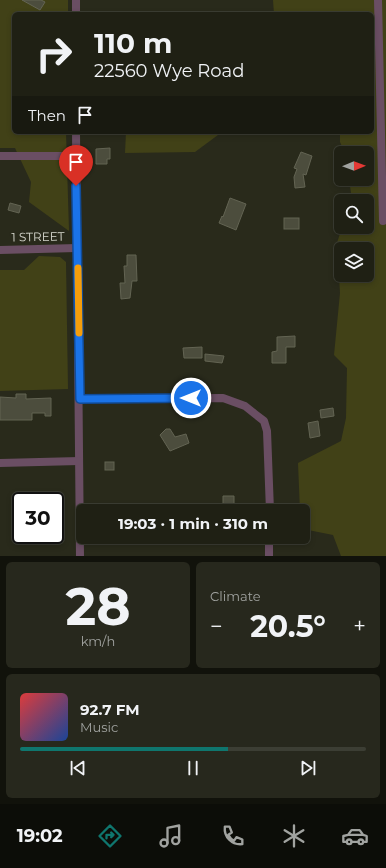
<!DOCTYPE html>
<html lang="en">
<head>
<meta charset="utf-8">
<style>
	body { margin:0; font-family:Montserrat,sans-serif; background:#27281d; color:#f1f3f6; height:100vh; display:flex; flex-direction:column; font-size:15px; white-space:nowrap }
	* { box-sizing:border-box; margin:0 }
	p { font-size:13px; color:#a1a3a0 }
	.icon { flex:none; width:22px; height:22px; fill:none; stroke:currentColor; stroke-width:2; stroke-linecap:round; stroke-linejoin:round }
	.map { position:relative; height:556px; overflow:hidden }
	.details { display:flex; flex-direction:column; gap:6px; padding:6px; background:#11120b; flex:1 }
	.details>* { flex:none }
	.top-card { position:absolute; left:12px; top:12px; width:362px; height:122px; border-radius:6px; box-shadow:0 2px 6px #0003,0 0 0 1px #3c3e34; background:#1f2014; color:#f1f3f6; overflow:hidden }
	.needle { width:26px; rotate:89deg }
	.fabs { position:absolute; left:334px; top:146px; display:grid; gap:8px }
	.fabs a { display:grid; place-items:center; width:40px; height:40px; border-radius:6px; background:#1f2014; box-shadow:0 2px 6px #0003,0 0 0 1px #3c3e34; font-size:20px }
	.speed { position:absolute; left:12px; top:492px; display:flex; gap:8px; font-size:20px; font-weight:700; text-align:center }
	.speed>* { display:grid; place-content:center; width:52px; height:52px; border-radius:50%; background:#1f2014; box-shadow:0 2px 6px #0003,0 0 0 1px #3c3e34; line-height:1 }
	.speed .limit { border:2px solid #111; border-radius:6px; background:#fff; color:#111 }
	.pin { position:absolute; display:grid; place-items:center; width:34px; height:34px; color:#fff; margin:-41px -17px; border-radius:50% 50% 50% 0; rotate:-45deg; box-shadow:0 0 4px #0007 }
	.pin .icon { rotate:45deg }
	.me { position:absolute; width:44px; margin:-22px; rotate:270deg; stroke-linejoin:round; filter:drop-shadow(0 0 3px #0008) }
	.turn { display:flex; align-items:center; gap:14px; height:84px; padding:0 16px; font-size:18px }
	.turn .icon { width:52px; height:52px; stroke-width:2.5 }
	.turn b { display:block; font-size:28px; line-height:34px }
	.then { display:flex; align-items:center; height:38px; padding:0 16px; background:#0003; gap:8px; font-size:15px }
	.big { font-size:30px; font-weight:700; line-height:1.1 }
	.details .tile { flex:1; display:flex; flex-direction:column; justify-content:center; gap:6px; min-width:0; padding:0 14px; border-radius:6px; background:#27281d }
	.details .dial { align-items:center; gap:0 }
	.dial b { font-size:52px; line-height:1 }
	.song { display:flex; align-items:center; gap:12px }
	.cover { width:48px; height:48px; border-radius:6px; background:linear-gradient(135deg,hsl(0 70% 55%),hsl(220 70% 35%)) }
	.played { height:4px; border-radius:2px; background:linear-gradient(90deg,#0f766e 60%,#3c3e34 60%) }
	.keys { display:flex; justify-content:space-around; direction:ltr }
	.heat { display:flex; justify-content:space-between; align-items:center; font-size:22px; direction:ltr }
	.details .tiles { flex:1; display:grid; gap:6px; grid-template-columns:1fr 1fr }
	.tile:last-child { grid-column:span 2 }
	.trip { position:absolute; left:76px; top:504px; width:234px; height:40px; border-radius:6px; background:#1f2014; box-shadow:0 2px 6px #0003,0 0 0 1px #3c3e34; font-weight:700; line-height:40px; text-align:center }
	.dock { display:flex; height:64px; justify-content:space-around; align-items:center; background:#0c0d08; color:#a1a3a0 }
	.dock .icon { width:28px; height:28px }
	.dock .selected { color:#0f766e }
	.dock b { font-size:18px; color:#f1f3f6 }
	.map>svg:first-child { display:block }
	.green { fill:#414117; fill-rule:evenodd }
	.building { fill:#4c4d3d; stroke:#636453 }
	.lines { fill:none; stroke-linecap:round; stroke-linejoin:round }
	.street { stroke:#6a4e63; stroke-width:8 }
	.route-casing { stroke:#114b97; stroke-width:10 }
	.route { stroke:#1a73e8; stroke-width:7 }
	.slow { stroke:#f59e0b; stroke-width:7 }
	.labels { text-anchor:middle; stroke-width:4; stroke-linejoin:round; paint-order:stroke }
	.street-label { font-size:12px; fill:#d9dad0; stroke:#292a1b }
</style>
</head>
<body>
<div class="map">
<svg width="386" height="556" viewBox="0 0 386 556">
	<rect width="100%" height="100%" fill="#292a1b"/>
	<!-- green -->
	<g class="green">
		<path d="M0 0H68V14H14V132H66L69 231 29 202 31 182 15 148H0Z"/>
		<path d="M273 0H386V556H341L333 535 303 529V511H300L298 463 341 441 346 418 347 368 334 355 340 293 337 243 342 227H367V201H349L351 193 349 179H367V153H345L340 142V132H372V14H274ZM341 249H367V275H341Z"/>
		<path d="M126 132H222L195 152 125 153Z"/>
		<path d="M39 256 60 257 66 262 68 389 0 391V270H24Z"/>
	</g>
	<!-- building -->
	<g class="building">
		<path d="M22 0H41L45 2 40 10Z"/>
		<path d="M110 148V159H107V164H96V149Z"/>
		<path d="M301 152 312 156 306 175 303 174 305 187 295 188 294 177 297 169 294 168Z"/>
		<path d="M230 198 246 204 236 230 219 223 222 216 223 217Z"/>
		<path d="M10 203 21 206 19 213 8 210Z"/>
		<rect x="284" y="218" width="15" height="11"/>
		<path d="M127 255H136L137 281H132L130 298 121 299 120 283H125L124 266H127Z"/>
		<path d="M295 336V347H286V363H272V352L277 351V337Z"/>
		<path d="M202 347V358H184L183 348Z"/>
		<path d="M205 354 224 356 222 363 205 361Z"/>
		<path d="M16 394H26V399L51 398V416H45V413H32V420H0V397L16 398Z"/>
		<path d="M333 408 334 416 321 418 320 410Z"/>
		<path d="M318 421 320 436 310 438 308 423Z"/>
		<path d="M166 429H170L175 437 186 434 189 443 170 451 160 435Z"/>
		<rect x="105" y="462" width="9" height="8"/>
		<path d="M223 496H234V506H225V504H223Z"/>
	</g>
	<g class="lines">
		<!-- street -->
		<g class="street">
			<path d="M76 0V14"/>
			<path d="M378 0 383 221"/>
			<path d="M76 132 80 556"/>
			<path d="M0 156H76"/>
			<path d="M0 250 77 248"/>
			<path d="M80 399 223 398 245 406 255 414 264 421 267 431 270 511"/>
			<path d="M0 463 79 461"/>
			<path d="M269 556V537"/>
		</g>
	</g>
	<g class="lines">
		<defs>
			<path id="route" d="M76 186 80 399 191 398"/>
		</defs>
		<!-- route casing -->
		<use href="#route" class="route-casing"/>
		<!-- route -->
		<use href="#route" class="route"/>
		<!-- slow -->
		<path class="slow" d="M78 268 79 333"/>
	</g>
	<g class="labels">
		<!-- street labels -->
		<g class="street-label">
			<text transform="translate(38 237) rotate(-1)" y="4">1 STREET</text>
		</g>
	</g>
</svg>
<div class="fabs">
<a><svg class="needle" viewBox="-14 -14 28 28"><path d="M0-13l5 13h-10z" fill="#e53935"/><path d="M0 13l5-13h-10z" fill="#a1a3a0"/></svg></a>
<a><svg class="icon" aria-label="search" viewBox="0 0 24 24"><circle cx="10" cy="10" r="6"/><path d="M15 15l6 6"/></svg></a>
<a><svg class="icon" aria-label="layers" viewBox="0 0 24 24"><path d="M12 4l9 5-9 5-9-5zM3 14l9 5 9-5"/></svg></a>
</div>
<div class="speed"><div class="limit">30</div></div>
<div class="pin" style="left:76px;top:186px;background:#d93025"><svg class="icon" aria-label="arrive" viewBox="0 0 24 24"><path d="M6 21V4h12l-3 4 3 4H6"/></svg></div>
<svg class="me" style="left:191px;top:398px" viewBox="-20 -20 40 40"><circle r="17" fill="#1a73e8" stroke="#fff" stroke-width="3"/><path d="M0-11L8 9 0 5-8 9z" fill="#fff"/></svg>
<div class="trip">19:03 · 1 min · 310 m</div>
<div class="top-card">
<div class="turn"><svg class="icon" aria-label="right" viewBox="0 0 24 24"><path d="M7 20v-9h11M14 6l5 5-5 5"/></svg><div><b>110 m</b>22560 Wye Road</div></div>
<div class="then">Then<svg class="icon" aria-label="arrive" viewBox="0 0 24 24"><path d="M6 21V4h12l-3 4 3 4H6"/></svg></div>
</div>
</div>
<section class="details">
<div class="tiles">
<div class="tile dial"><b>28</b><p>km/h</p></div>
<div class="tile"><p>Climate</p>
<div class="heat"><a>−</a><b class="big">20.5°</b><a>+</a></div>
</div>
<div class="tile">
<div class="song"><i class="cover"></i><div><b>92.7 FM</b><p>Music</p></div></div>
<div class="played"></div>
<div class="keys"><svg class="icon" aria-label="previous" viewBox="0 0 24 24"><path d="M18 5L8 12l10 7zM5 5v14"/></svg><svg class="icon" aria-label="pause" viewBox="0 0 24 24"><path d="M8 5v14M16 5v14"/></svg><svg class="icon" aria-label="next" viewBox="0 0 24 24"><path d="M6 5l10 7-10 7zM19 5v14"/></svg></div>
</div>
</div>
</section>
<nav class="dock">
<b>19:02</b>
<svg class="icon selected" aria-label="directions" viewBox="0 0 24 24"><path d="M12 3l9 9-9 9-9-9zM9 14v-3h6M13 9l2 2-2 2"/></svg>
<svg class="icon" aria-label="music" viewBox="0 0 24 24"><path d="M9 18V5l10-2v13"/><circle cx="6" cy="18" r="3"/><circle cx="16" cy="16" r="3"/></svg>
<svg class="icon" aria-label="phone" viewBox="0 0 24 24"><path d="M5 4h4l2 5-3 2q2 4 5 5l2-3 5 2v4C11 20 4 13 5 4z"/></svg>
<svg class="icon" aria-label="climate" viewBox="0 0 24 24"><path d="M12 3v18M4 7l16 10M4 17L20 7"/></svg>
<svg class="icon" aria-label="car" viewBox="0 0 24 24"><path d="M5 17H2v-5l4-1 3-4h7l3 4 3 1v5h-3M9 17h6M6 11h13"/><circle cx="7" cy="17" r="2"/><circle cx="17" cy="17" r="2"/></svg>
</nav>
</body>
</html>
